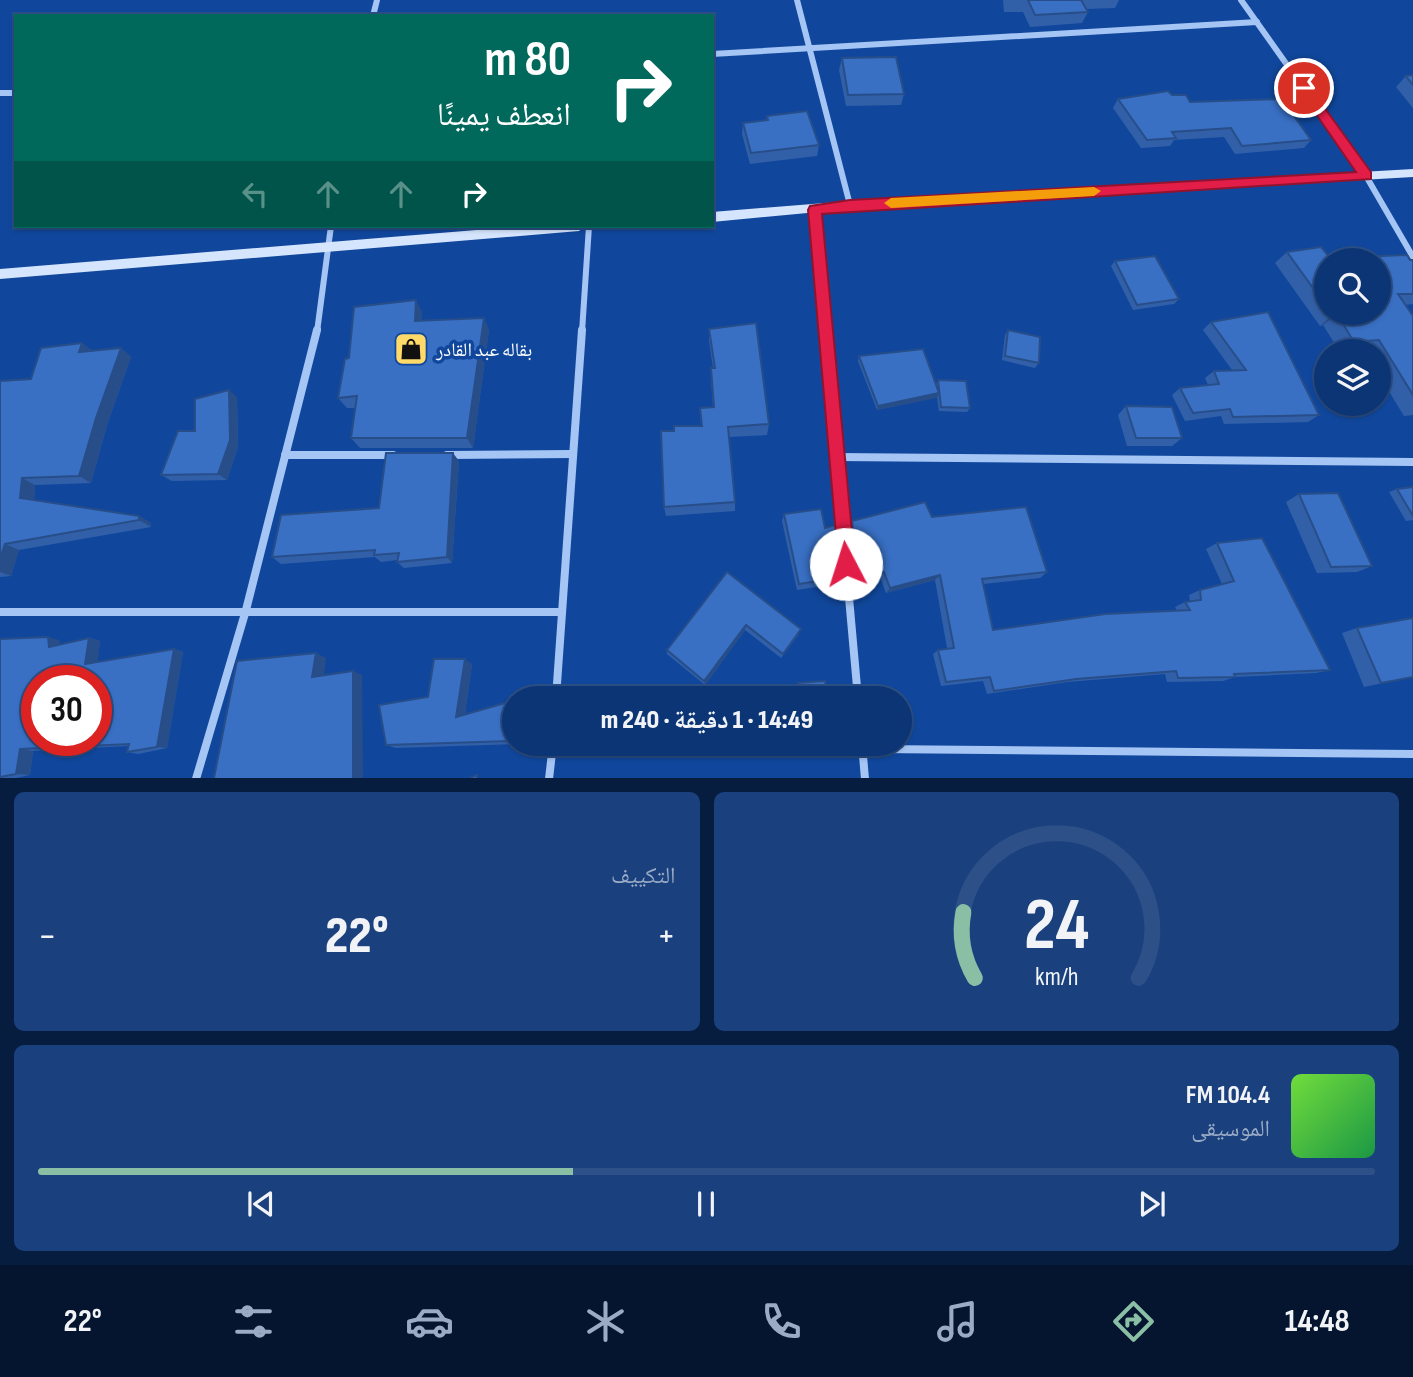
<!DOCTYPE html>
<html lang="ar">
<head>
<meta charset="utf-8">
<style>
	body { margin:0; font-family:"Sofia Sans Condensed","Noto Naskh Arabic",sans-serif; background:#1a407d; color:#f1f3f6; direction:rtl; height:100vh; display:flex; flex-direction:column; font-size:26px; white-space:nowrap }
	* { box-sizing:border-box; margin:0 }
	p { font-size:23px; color:#9aabc5 }
	.icon { flex:none; width:38px; height:38px; fill:none; stroke:currentColor; stroke-width:2; stroke-linecap:round; stroke-linejoin:round }
	.map { position:relative; height:778px; overflow:hidden; direction:ltr }
	.drawer { display:flex; flex-direction:column; gap:14px; padding:14px; background:#071d40; flex:1 }
	.drawer>* { flex:none }
	.top-card { position:absolute; left:14px; top:14px; width:700px; height:214px; border-radius:0px; box-shadow:0 2px 5px #0004,0 0 0 2px #2c5087; direction:rtl; background:#00695c; color:#fff; overflow:hidden }
	.controls { position:absolute; left:1314px; top:248px; display:grid; gap:14px }
	.controls a { display:grid; place-items:center; width:77px; height:77px; border-radius:50%; background:#0c3575; box-shadow:0 2px 5px #0004,0 0 0 2px #2c5087; font-size:35px }
	.speed { position:absolute; left:21px; top:665px; display:flex; gap:14px; font-size:35px; font-weight:700; text-align:center }
	.speed>* { display:grid; place-content:center; width:91px; height:91px; border-radius:50%; background:#0c3575; box-shadow:0 2px 5px #0004,0 0 0 2px #2c5087; line-height:1 }
	.speed .limit { border:10px solid #d22; background:#fff; color:#111 }
	.pin { position:absolute; display:grid; place-items:center; width:60px; height:60px; color:#fff; margin:-30px; border:4px solid #fff; border-radius:50%; box-shadow:0 2px 7px #0007 }
	.me { position:absolute; width:77px; margin:-38px; rotate:355deg; stroke-linejoin:round; filter:drop-shadow(0 0 5px #0008) }
	.turn { display:flex; align-items:center; gap:24px; height:147px; padding:0 28px; font-size:32px }
	.turn .icon { width:91px; height:91px; stroke-width:2.5 }
	.turn b { display:block; font-size:49px; line-height:60px }
	.lanes { display:flex; align-items:center; height:66px; padding:0 28px; background:#0003; justify-content:center; gap:35px; direction:ltr }
	.lanes .off { opacity:.35 }
	.big { font-size:52px; font-weight:800; line-height:1.1 }
	.drawer .tile { flex:1; display:flex; flex-direction:column; justify-content:center; gap:10px; min-width:0; padding:0 24px; border-radius:10px; background:#1a407d }
	.drawer .dial { align-items:center; gap:0 }
	.dial svg { height:182px; overflow:visible; fill:none; stroke:#2c5087; stroke-width:7; stroke-linecap:round; text-anchor:middle }
	.dial text { fill:#f1f3f6; stroke:none }
	.song { display:flex; align-items:center; gap:21px }
	.cover { width:84px; height:84px; border-radius:10px; background:linear-gradient(135deg,hsl(100 70% 55%),hsl(140 70% 35%)) }
	.played { height:7px; border-radius:4px; background:linear-gradient(90deg,#8abfa5 40%,#2c5087 40%) }
	.keys { display:flex; justify-content:space-around; direction:ltr }
	.heat { display:flex; justify-content:space-between; align-items:center; font-size:38px; direction:ltr }
	.drawer .tiles { flex:1; display:grid; gap:14px; grid-template-columns:1fr 1fr }
	.tile:last-child { grid-column:span 2 }
	.trip { position:absolute; left:502px; top:686px; width:410px; height:70px; border-radius:35px; background:#0c3575; box-shadow:0 2px 5px #0004,0 0 0 2px #2c5087; font-weight:800; line-height:70px; text-align:center; direction:rtl }
	.menu { display:flex; height:112px; justify-content:space-around; align-items:center; background:#05152f; color:#9aabc5 }
	.menu .icon { width:49px; height:49px }
	.menu .current { color:#8abfa5 }
	.menu b { font-size:32px; color:#f1f3f6 }
	.map>svg:first-child { display:block }
	.lines { fill:none; stroke-linecap:round; stroke-linejoin:round }
	.street-far1 { stroke:#a5c5f5; stroke-width:6 }
	.street { stroke:#a5c5f5; stroke-width:8 }
	.secondary { fill:#d5e5fd; fill-rule:evenodd }
	.wall { fill:#3160a9; fill-rule:evenodd }
	.shaded-wall { fill:#284e89 }
	.building { fill:#3970c4; stroke:#284e89; stroke-width:2; fill-rule:evenodd }
	.route { fill:#e11d48; stroke:#92132f; stroke-width:2 }
	.slow { fill:#f59e0b }
	.labels { text-anchor:middle; stroke-width:7; stroke-linejoin:round; paint-order:stroke }
	.poi-label { font-size:19px; fill:#fff; stroke:#10479c; text-anchor:start }
</style>
</head>
<body>
<div class="map">
<svg width="1413" height="779" viewBox="0 0 1413 779">
	<rect width="100%" height="100%" fill="#10479c"/>
	<g class="lines">
		<!-- street-far1 -->
		<g class="street-far1">
			<path d="M797 0 850 205"/>
			<path d="M1241 0 1366 176 1413 257"/>
			<path d="M373 16 377 0"/>
			<path d="M712 54 1257 22"/>
			<path d="M0 93H16"/>
			<path d="M814 210 825 332"/>
			<path d="M317 332 331 226"/>
			<path d="M582 332 589 226"/>
		</g>
		<!-- street -->
		<g class="street">
			<path d="M825 330 858 698"/>
			<path d="M285 455H393"/>
			<path d="M447 455 573 454"/>
			<path d="M836 457 1413 462"/>
			<path d="M0 612H562"/>
			<path d="M556 698 582 330"/>
			<path d="M862 744 865 779"/>
			<path d="M553 746 1413 754"/>
			<path d="M196 779 246 610 317 330"/>
			<path d="M549 779 553 744"/>
		</g>
		<!-- secondary -->
		<g class="secondary">
			<path d="M1413 169V177L850 209 712 222V212L850 201Z"/>
			<path d="M525 226H585L579 231 0 279V269Z"/>
		</g>
	</g>
	<!-- wall -->
	<g class="wall">
		<path d="M1003 0H1119L1115 8 1086 9 1088 12 1082 23 1030 27 1023 12H1004Z"/>
		<path d="M842 58 904 94 901 105 846 106 839 70Z"/>
		<path d="M1413 75V108L1396 87 1406 76Z"/>
		<path d="M1172 95 1190 102 1311 140 1304 148 1235 154 1224 137 1174 140 1170 146 1141 148 1113 108 1118 99Z"/>
		<path d="M767 116 819 145 817 156 750 164 742 134 743 123 766 120Z"/>
		<path d="M1287 252 1330 258 1413 260V304L1405 305 1413 316V415L1404 416 1379 375V352H1365L1364 351 1340 352 1323 325 1320 326 1275 263ZM1326 261 1379 313H1326Z"/>
		<path d="M1115 261 1179 299 1174 304 1133 310 1111 266Z"/>
		<path d="M422 312V320L489 330 473 448H360L351 438 355 408H347L338 398 349 358Z"/>
		<path d="M1211 322 1319 415 1308 422 1224 424 1221 416 1185 421 1172 395 1180 388 1208 385 1205 378 1214 371 1232 370 1203 330Z"/>
		<path d="M709 329 769 424 767 435 729 437 735 502V511L666 516 664 507 674 431 701 426 700 408 713 407 711 380V368H713L709 341Z"/>
		<path d="M1008 330 1039 363 1035 368 1002 360 1005 335Z"/>
		<path d="M82 343 92 351 121 348 131 357 107 425 91 483 35 485 34 500 150 522 151 527 19 550 11 576 0 577V381L31 379Z"/>
		<path d="M859 356 936 384 938 380 970 408 967 412 939 411 937 397 877 410 858 361Z"/>
		<path d="M237 397 238 447 227 480 172 481 161 475 195 431Z"/>
		<path d="M1126 406 1182 438 1172 446H1127L1118 415Z"/>
		<path d="M459 461 452 563 404 568 397 562V560L381 562 375 557 281 564 272 557 379 508Z"/>
		<path d="M1413 487V520L1406 521 1389 492 1397 489Z"/>
		<path d="M1299 494 1372 566 1357 572 1317 573 1286 502Z"/>
		<path d="M784 514 844 577 841 583 797 590 782 521Z"/>
		<path d="M932 517 1047 572 1040 578 983 584 993 630 1177 611 1175 607 1185 602H1190L1189 595 1200 590 1222 584 1206 549 1217 543 1330 670 1316 673 1235 677 1223 681 1167 682 1165 674 1067 682 987 694 983 681 941 686 933 654 938 650 947 648 935 580 886 593 880 577 854 581 849 527 852 521Z"/>
		<path d="M727 572 799 634 781 658 745 630 705 685 667 654V650Z"/>
		<path d="M1357 628 1413 677 1364 687 1342 633Z"/>
		<path d="M89 638 100 641 97 662 174 649 183 652 167 748 138 754 127 752 128 746 33 751 30 775 11 779H0V639L59 640 60 645Z"/>
		<path d="M472 664 465 714 511 707 514 735V744H516L396 748 386 745 428 697Z"/>
	</g>
	<!-- shaded-wall -->
	<g class="shaded-wall">
		<path d="M416 300 422 312V332L415 321Z"/>
		<path d="M1337 314 1323 325 1320 326 1333 315Z"/>
		<path d="M484 318 489 330 473 448 467 438Z"/>
		<path d="M82 343 93 352H79Z"/>
		<path d="M121 348 131 357 107 425 91 483 79 476 96 418Z"/>
		<path d="M229 390 237 397 238 447 227 480 218 474Z"/>
		<path d="M939 393 937 398 877 410 878 406Z"/>
		<path d="M453 453 459 461 452 563 447 557Z"/>
		<path d="M22 478 35 485 34 504 20 498Z"/>
		<path d="M139 516 150 522 151 527 139 520Z"/>
		<path d="M5 544 19 550 11 576 0 572V559Z"/>
		<path d="M940 575 935 580 886 593 890 588Z"/>
		<path d="M746 625 745 630 705 685 704 681Z"/>
		<path d="M48 637 59 640 61 651 49 647Z"/>
		<path d="M89 638 100 641 97 667 85 664Z"/>
		<path d="M174 649 183 652 167 748 157 747Z"/>
		<path d="M316 653 326 658 323 681 312 677Z"/>
		<path d="M465 659 472 664 464 721 456 717Z"/>
		<path d="M353 671 362 675 363 779H353Z"/>
		<path d="M505 703 511 707 514 735V744L509 741Z"/>
		<path d="M20 749 33 751 30 775 16 774Z"/>
	</g>
	<!-- building -->
	<g class="building">
		<path d="M1028 0H1081L1088 12 1035 15Z"/>
		<path d="M896 57 904 94 848 95 842 58Z"/>
		<path d="M1413 75V85L1406 76Z"/>
		<path d="M1168 91 1172 95H1186L1190 102 1282 99 1311 140 1242 146 1231 128 1172 132 1176 138 1147 140 1118 99Z"/>
		<path d="M807 111 819 145 751 153 743 123 768 120 767 116Z"/>
		<path d="M1321 247 1330 258 1407 255 1410 260H1413V294H1398L1413 316V395L1379 340 1354 342 1337 314 1333 315 1332 313H1379V261H1326V306L1287 252Z"/>
		<path d="M1155 256 1179 299 1137 305 1115 261Z"/>
		<path d="M416 300 415 321 484 318 467 438H351L357 396 338 398 345 359 349 358 354 307Z"/>
		<path d="M1268 312 1319 415 1233 417 1230 409 1193 413 1180 388 1219 384 1214 371 1246 370 1211 322Z"/>
		<path d="M756 323 769 424 728 427 735 502 664 507 661 431H674V426H702L700 408 714 407 711 368H715L709 329Z"/>
		<path d="M1008 330 1040 337 1039 363 1005 356Z"/>
		<path d="M82 343 79 352 121 348 96 418 79 476 22 478 20 498 139 516V520L5 544 0 559V381L31 379 41 348Z"/>
		<path d="M923 349 939 393 878 406 859 356Z"/>
		<path d="M938 380 966 381 970 408 941 407Z"/>
		<path d="M229 390 230 440 218 474 161 475 178 431H195V399Z"/>
		<path d="M1126 406 1172 407 1182 438H1136Z"/>
		<path d="M386 453H453L447 557 397 562 399 553 374 555 375 550 272 557 281 515 379 508Z"/>
		<path d="M1413 487V516L1397 489Z"/>
		<path d="M1338 493 1372 566 1331 567 1299 494Z"/>
		<path d="M925 502 932 517 1026 507 1047 572 982 579 993 630 1105 614 1190 610 1185 602 1201 600 1200 590 1234 581 1217 543 1262 538 1330 670 1234 674 1235 677 1178 678 1176 671 1076 679 994 691 990 677 946 682 938 650 954 648 940 575 890 588 884 572 857 575 852 521Z"/>
		<path d="M821 509 825 528 839 524 844 577 799 584 784 514Z"/>
		<path d="M727 572 801 629 783 654 746 625 704 681 667 650Z"/>
		<path d="M1413 618V677L1381 683 1357 628Z"/>
		<path d="M48 637 49 647 89 638 85 664 174 649 157 747 127 752 129 744 20 749 16 774 0 777V639ZM37 681H96V740H37Z"/>
		<path d="M316 653 312 677 353 671V779H210L214 778 237 661Z"/>
		<path d="M434 659H465L456 717 505 703 509 741 386 745 379 705 428 697Z"/>
		<path d="M825 681 828 698H799L798 683Z"/>
		<path d="M580 687 608 688V698H579Z"/>
		<path d="M477 775V779H468Z"/>
	</g>
	<!-- route -->
	<path class="route" d="M1304 84 1308 85 1371 172V179L822 214 855 564 852 570 846 573 839 570 808 210 810 206 850 200 1356 172 1298 88Z"/>
	<!-- slow -->
	<path class="slow" d="M1094 187 1101 191 1094 196 891 208 884 203 891 198Z"/>
	<!-- icons -->
	<defs>
		<symbol id="shop-square" viewBox="-11 -11 22 22"><rect x="-9" y="-9" width="18" height="18" rx="4" fill="#ffda69" stroke="#10479c"/><path d="M-5-2.5h2.3a2.7 3.5 0 0 1 5.4 0H5L5.5 6h-11ZM-1.5-2.5h3a1.5 2.3 0 0 0-3 0Z" fill="#111"/></symbol>
	</defs>
	<g fill-rule="evenodd">
		<use href="#shop-square" x="392" y="330" width="38" height="38"/>
	</g>
	<g class="labels">
		<!-- poi labels -->
		<g class="poi-label">
			<text x="436" y="356">بقاله عبد القادر</text>
		</g>
	</g>
</svg>
<div class="controls">
<a><svg class="icon" aria-label="search" viewBox="0 0 24 24"><circle cx="10" cy="10" r="6"/><path d="M15 15l6 6"/></svg></a>
<a><svg class="icon" aria-label="layers" viewBox="0 0 24 24"><path d="M12 4l9 5-9 5-9-5zM3 14l9 5 9-5"/></svg></a>
</div>
<div class="speed"><div class="limit">30</div></div>
<div class="pin" style="left:1304px;top:88px;background:#d93025"><svg class="icon" aria-label="arrive" viewBox="0 0 24 24"><path d="M6 21V4h12l-3 4 3 4H6"/></svg></div>
<svg class="me" style="left:846px;top:564px" viewBox="-20 -20 40 40"><circle r="19" fill="#fff"/><path d="M0-13L10 11 0 6-10 11z" fill="#e11d48"/></svg>
<div class="trip">14:49 · 1 دقيقة · 240 m</div>
<div class="top-card">
<div class="turn"><svg class="icon" aria-label="right" viewBox="0 0 24 24"><path d="M7 20v-9h11M14 6l5 5-5 5"/></svg><div><b>80 m</b>انعطف يمينًا</div></div>
<div class="lanes"><svg class="icon off" aria-label="left" viewBox="0 0 24 24"><path d="M17 20v-9H6M10 6l-5 5 5 5"/></svg><svg class="icon off" aria-label="ahead" viewBox="0 0 24 24"><path d="M12 20V5M6 11l6-6 6 6"/></svg><svg class="icon off" aria-label="ahead" viewBox="0 0 24 24"><path d="M12 20V5M6 11l6-6 6 6"/></svg><svg class="icon" aria-label="right" viewBox="0 0 24 24"><path d="M7 20v-9h11M14 6l5 5-5 5"/></svg></div>
</div>
</div>
<section class="drawer">
<div class="tiles">
<div class="tile dial"><svg viewBox="0 0 100 80">
<path d="M14 69A42 42 0 1 1 86 69"/>
<path d="M14 69A42 42 0 0 1 9 40" stroke="#8abfa5"/>
<text x="50" y="56" font-size="32" font-weight="700">24</text>
<text x="50" y="72" font-size="11">km/h</text>
</svg></div>
<div class="tile"><p>التكييف</p>
<div class="heat"><a>−</a><b class="big">22°</b><a>+</a></div>
</div>
<div class="tile">
<div class="song"><i class="cover"></i><div><b>104.4 FM</b><p>الموسيقى</p></div></div>
<div class="played"></div>
<div class="keys"><svg class="icon" aria-label="previous" viewBox="0 0 24 24"><path d="M18 5L8 12l10 7zM5 5v14"/></svg><svg class="icon" aria-label="pause" viewBox="0 0 24 24"><path d="M8 5v14M16 5v14"/></svg><svg class="icon" aria-label="next" viewBox="0 0 24 24"><path d="M6 5l10 7-10 7zM19 5v14"/></svg></div>
</div>
</div>
</section>
<nav class="menu">
<b>14:48</b>
<svg class="icon current" aria-label="directions" viewBox="0 0 24 24"><path d="M12 3l9 9-9 9-9-9zM9 14v-3h6M13 9l2 2-2 2"/></svg>
<svg class="icon" aria-label="music" viewBox="0 0 24 24"><path d="M9 18V5l10-2v13"/><circle cx="6" cy="18" r="3"/><circle cx="16" cy="16" r="3"/></svg>
<svg class="icon" aria-label="phone" viewBox="0 0 24 24"><path d="M5 4h4l2 5-3 2q2 4 5 5l2-3 5 2v4C11 20 4 13 5 4z"/></svg>
<svg class="icon" aria-label="climate" viewBox="0 0 24 24"><path d="M12 3v18M4 7l16 10M4 17L20 7"/></svg>
<svg class="icon" aria-label="car" viewBox="0 0 24 24"><path d="M5 17H2v-5l4-1 3-4h7l3 4 3 1v5h-3M9 17h6M6 11h13"/><circle cx="7" cy="17" r="2"/><circle cx="17" cy="17" r="2"/></svg>
<svg class="icon" aria-label="filters" viewBox="0 0 24 24"><path d="M4 7h16M4 17h16"/><circle cx="9" cy="7" r="2"/><circle cx="15" cy="17" r="2"/></svg>
<b>22°</b>
</nav>
</body>
</html>
